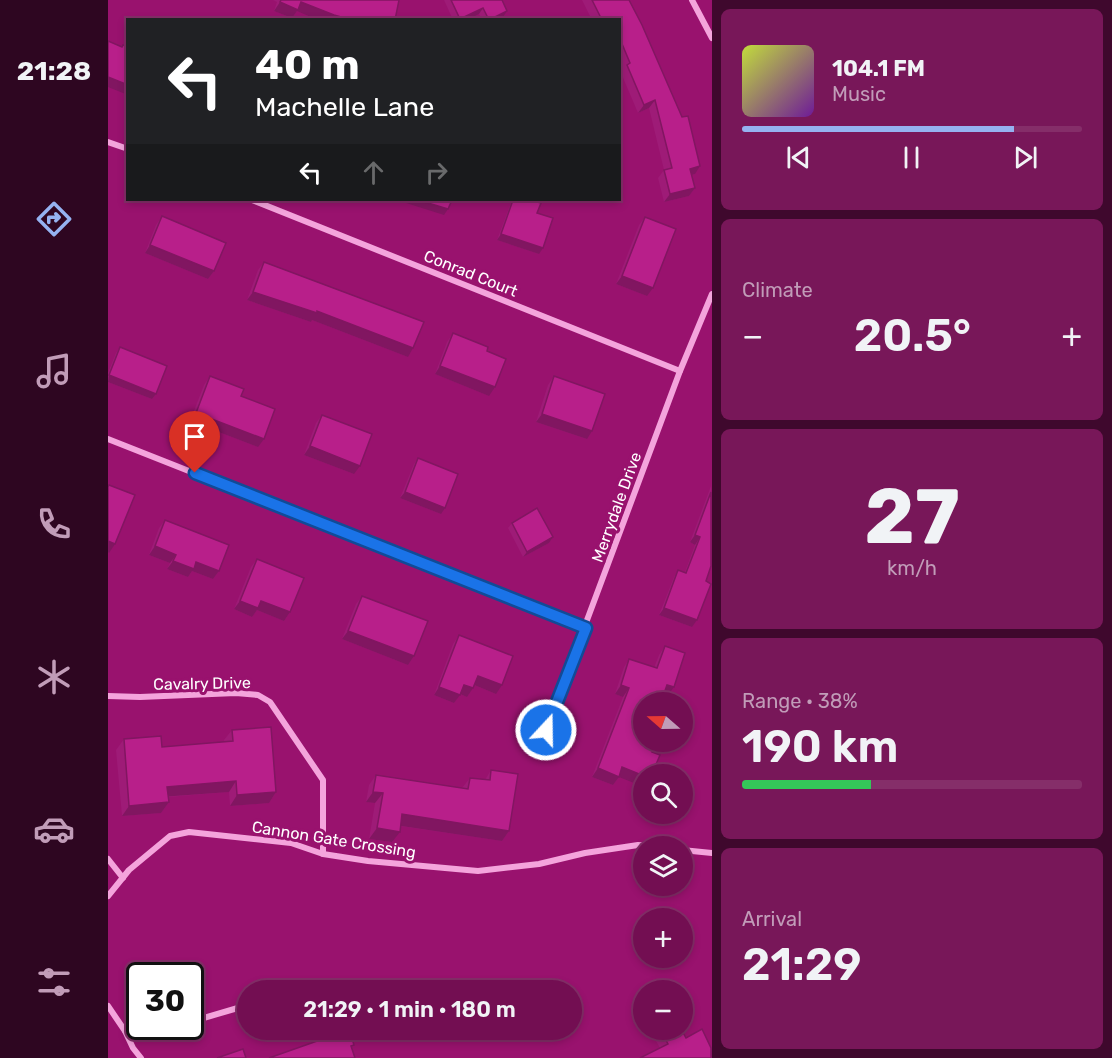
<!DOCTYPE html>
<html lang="en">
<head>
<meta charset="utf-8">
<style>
	body { margin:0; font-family:Rubik,sans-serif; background:#781759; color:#f1f3f6; height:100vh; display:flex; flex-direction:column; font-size:22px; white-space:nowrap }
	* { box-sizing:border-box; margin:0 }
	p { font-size:20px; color:#c19cb8 }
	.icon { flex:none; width:33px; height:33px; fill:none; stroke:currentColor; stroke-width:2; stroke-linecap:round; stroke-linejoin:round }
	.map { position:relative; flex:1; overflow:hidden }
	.drawer { display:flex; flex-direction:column; gap:9px; padding:9px; background:#3f082d; width:400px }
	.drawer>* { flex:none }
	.top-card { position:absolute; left:18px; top:18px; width:495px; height:183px; border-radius:0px; box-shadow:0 3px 9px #0003,0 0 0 2px #852e69; background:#202124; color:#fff; overflow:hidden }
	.needle { width:39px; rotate:290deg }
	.tools { position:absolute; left:525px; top:692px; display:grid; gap:12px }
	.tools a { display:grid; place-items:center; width:60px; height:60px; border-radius:50%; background:#730e52; box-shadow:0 3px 9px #0003,0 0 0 2px #852e69; font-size:30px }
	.speed { position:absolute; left:18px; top:962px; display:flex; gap:12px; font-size:30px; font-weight:700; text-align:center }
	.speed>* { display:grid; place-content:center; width:78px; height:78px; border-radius:50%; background:#730e52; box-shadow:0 3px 9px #0003,0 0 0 2px #852e69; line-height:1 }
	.speed .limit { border:3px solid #111; border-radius:9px; background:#fff; color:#111 }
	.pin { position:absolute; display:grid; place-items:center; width:51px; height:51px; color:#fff; margin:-62px -26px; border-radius:50% 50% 50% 0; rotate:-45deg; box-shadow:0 0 6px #0007 }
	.pin .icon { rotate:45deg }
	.me { position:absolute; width:66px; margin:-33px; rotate:21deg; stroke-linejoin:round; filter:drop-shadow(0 0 4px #0008) }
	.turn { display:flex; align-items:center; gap:21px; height:126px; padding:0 30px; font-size:27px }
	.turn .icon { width:78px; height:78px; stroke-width:2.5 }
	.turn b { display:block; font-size:42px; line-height:51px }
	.lanes { display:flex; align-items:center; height:57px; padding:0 30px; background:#0003; justify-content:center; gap:30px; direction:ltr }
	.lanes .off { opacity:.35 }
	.big { font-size:45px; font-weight:600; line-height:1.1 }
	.drawer .tile { flex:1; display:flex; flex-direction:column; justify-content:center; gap:9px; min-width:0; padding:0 21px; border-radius:9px; background:#781759 }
	.drawer .dial { align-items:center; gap:0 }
	.dial b { font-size:78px; line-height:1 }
	.song { display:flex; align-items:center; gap:18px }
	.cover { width:72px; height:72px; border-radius:9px; background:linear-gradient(135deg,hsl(70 70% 55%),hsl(280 70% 35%)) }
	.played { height:6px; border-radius:3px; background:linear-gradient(90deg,#95b2f1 80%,#852e69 80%) }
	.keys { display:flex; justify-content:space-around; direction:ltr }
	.heat { display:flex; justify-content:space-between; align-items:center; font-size:33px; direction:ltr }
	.charge { height:9px; border-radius:4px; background:linear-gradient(90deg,#34c759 38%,#852e69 0) }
	.trip { position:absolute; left:129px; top:980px; width:345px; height:60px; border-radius:30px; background:#730e52; box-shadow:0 3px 9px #0003,0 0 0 2px #852e69; font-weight:600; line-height:60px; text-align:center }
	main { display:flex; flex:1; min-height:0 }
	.dock { display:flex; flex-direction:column; width:108px; justify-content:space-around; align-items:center; background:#2e0621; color:#c19cb8 }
	.dock .icon { width:42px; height:42px }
	.dock .current { color:#95b2f1 }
	.dock b { font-size:27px; color:#f1f3f6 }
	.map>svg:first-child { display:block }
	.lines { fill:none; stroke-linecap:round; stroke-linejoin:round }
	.street { stroke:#f4a4dc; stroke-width:6 }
	.wall { fill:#9e1b77 }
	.shaded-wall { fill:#811661 }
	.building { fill:#b81f8a; stroke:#811661; stroke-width:1.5 }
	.route-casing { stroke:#114b97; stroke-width:15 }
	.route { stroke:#1a73e8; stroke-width:10 }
	.labels { text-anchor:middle; stroke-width:6; stroke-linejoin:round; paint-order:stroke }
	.street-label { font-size:16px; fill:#fff; stroke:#99126e }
</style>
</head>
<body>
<main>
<nav class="dock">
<b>21:28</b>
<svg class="icon current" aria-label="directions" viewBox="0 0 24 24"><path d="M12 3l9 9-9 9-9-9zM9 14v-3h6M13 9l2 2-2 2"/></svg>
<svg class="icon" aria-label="music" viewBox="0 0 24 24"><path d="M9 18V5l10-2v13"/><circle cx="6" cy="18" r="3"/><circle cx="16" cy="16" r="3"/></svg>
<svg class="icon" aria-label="phone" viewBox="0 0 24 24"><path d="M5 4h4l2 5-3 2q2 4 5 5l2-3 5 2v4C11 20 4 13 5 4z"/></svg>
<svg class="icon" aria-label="climate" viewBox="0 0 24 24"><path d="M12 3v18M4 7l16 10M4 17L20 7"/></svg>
<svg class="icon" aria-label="car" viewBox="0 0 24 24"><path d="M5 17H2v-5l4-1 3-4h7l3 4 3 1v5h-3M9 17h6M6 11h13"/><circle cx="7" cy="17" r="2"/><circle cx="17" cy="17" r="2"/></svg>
<svg class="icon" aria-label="filters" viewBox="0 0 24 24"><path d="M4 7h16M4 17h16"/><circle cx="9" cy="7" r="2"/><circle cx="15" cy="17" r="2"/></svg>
</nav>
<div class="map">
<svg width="604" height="1058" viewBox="0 0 604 1058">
	<rect width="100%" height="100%" fill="#99126e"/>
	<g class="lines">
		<!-- street -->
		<g class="street">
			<path d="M584 0 604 38"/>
			<path d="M0 142 20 149"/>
			<path d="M144 200 572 371"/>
			<path d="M0 439 478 628"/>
			<path d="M0 696 32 697 128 693 150 695 162 702 215 780V854"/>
			<path d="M438 730 572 371 604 294"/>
			<path d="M574 850 604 853"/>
			<path d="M0 859 15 878"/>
			<path d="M0 896 21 870 62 836 81 832 183 843 215 854 260 861 370 871 431 864 477 853 530 845 542 846"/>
			<path d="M0 1006 17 1031 25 1048 33 1058"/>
			<path d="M82 1022 140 1005"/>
			<path d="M17 1031 57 1026"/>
		</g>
	</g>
	<!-- wall -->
	<g class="wall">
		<path d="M165 0H291L189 11 184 18 166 11 169 2Z"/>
		<path d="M336 0H394L395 17 390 20H374L371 14 359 20H345Z"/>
		<path d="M474 0H521L587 174 584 175 587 188 581 196 556 202 550 178 556 170 541 108 530 113 513 73 515 70 512 61V20H484Z"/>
		<path d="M404 200H422L429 213 431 254 389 240Z"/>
		<path d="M54 216 106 271 100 279 37 253 48 225Z"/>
		<path d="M537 217 539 296 508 284 531 225Z"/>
		<path d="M156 262 300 357 204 320 203 322 139 300 150 270Z"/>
		<path d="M345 333 381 396 327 374 339 342Z"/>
		<path d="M12 347 48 394 44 399 0 382V373L8 353Z"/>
		<path d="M102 376 133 396 150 447 82 421 96 385Z"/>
		<path d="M446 376 479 439 428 422 440 385Z"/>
		<path d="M214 415 246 474 196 455 208 423Z"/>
		<path d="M310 458 333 514 292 498 306 464Z"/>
		<path d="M603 486V566L598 581 584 627 551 615 566 577 570 570 577 572 587 545 582 542Z"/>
		<path d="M57 520 111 571 105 579 84 571 80 577 59 569 62 563 41 555 51 528Z"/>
		<path d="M404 523 445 537 441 543 415 557 400 528Z"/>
		<path d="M149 559 182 612 176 621 149 610 144 617 126 609 143 567Z"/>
		<path d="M254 596 306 656 300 665 234 639 248 604Z"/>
		<path d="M351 635 388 694 366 685 359 697 352 694 346 703 326 695 345 644Z"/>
		<path d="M557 646 560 695 556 694 511 777 505 785 484 777 515 697 507 694 516 667 521 659 546 668 551 655Z"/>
		<path d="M124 730 168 792 161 803 122 806 121 792 60 797 61 802 53 813 14 816 8 750 16 739 54 747 117 742 116 740Z"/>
		<path d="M383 770 401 831 394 841 292 826 284 842 261 839 267 803 258 802 261 785 268 775 354 788 362 778 377 780Z"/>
		<path d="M553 1031 578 1038 552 1048 547 1039Z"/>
		<path d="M209 1032 244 1048 202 1043Z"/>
	</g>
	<!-- shaded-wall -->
	<g class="shaded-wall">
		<path d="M172 2H193L244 20H210L189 11 184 18 166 11Z"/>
		<path d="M375 8 371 14 359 20H352Z"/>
		<path d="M399 11 395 17 390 20H382Z"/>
		<path d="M0 77 20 85V95L0 87Z"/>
		<path d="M547 100 541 108 530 113 536 105Z"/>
		<path d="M592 166 587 174 576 177 582 169Z"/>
		<path d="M587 188 581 196 556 202 562 194Z"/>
		<path d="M297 200H310L340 209 336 215 295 202Z"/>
		<path d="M393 234 435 248 431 254 389 240Z"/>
		<path d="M42 245 106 271 100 279 37 253Z"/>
		<path d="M514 276 545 288 539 296 508 284Z"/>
		<path d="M145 292 209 311 305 348 300 357 204 320 203 322 139 300Z"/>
		<path d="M332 366 387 387 381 396 327 374Z"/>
		<path d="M1 375 48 394 44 399 0 382Z"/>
		<path d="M88 413 156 439 150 447 82 421Z"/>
		<path d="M434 414 484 431 479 439 428 422Z"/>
		<path d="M202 446 252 466 246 474 196 455Z"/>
		<path d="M297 492 337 508 333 514 292 498Z"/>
		<path d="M587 535 592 537 587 545 582 542Z"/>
		<path d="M445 537 441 543 415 557 419 552Z"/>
		<path d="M0 541 7 544 1 553 0 552Z"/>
		<path d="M47 546 68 555 62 563 41 555Z"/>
		<path d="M65 561 88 562 111 571 105 579 84 571 80 577 59 569Z"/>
		<path d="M132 601H153L182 612 176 621 149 610 144 617 126 609Z"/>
		<path d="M556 608 589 620 584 627 551 615Z"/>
		<path d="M240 631 306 656 300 665 234 639Z"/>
		<path d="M370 676 394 685 388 694 364 684Z"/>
		<path d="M356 685 365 688 359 697 350 693Z"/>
		<path d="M513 685 521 688 515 697 507 694Z"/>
		<path d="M559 685 566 687 560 695 553 693Z"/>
		<path d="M331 687 352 695 346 703 326 695Z"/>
		<path d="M514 767 536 776V787L511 777 505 785 484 777 490 768Z"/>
		<path d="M128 781 121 792 52 797 59 787Z"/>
		<path d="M168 792 161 803 122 806 129 795Z"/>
		<path d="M265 792 275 793 267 803 258 802Z"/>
		<path d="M61 802 53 813 14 816 21 806Z"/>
		<path d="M294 814 401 831 394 841 287 825Z"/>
		<path d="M269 828 292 832 284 842 261 839Z"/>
	</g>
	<!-- building -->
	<g class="building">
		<path d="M173 0H291L287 20H244L226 15 193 2 190 10 172 2Z"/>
		<path d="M343 0H394L399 11 381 20 375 8 352 19Z"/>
		<path d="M484 0H521L534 25 574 117 580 116 592 166 582 169 587 188 562 194 556 170 564 168 547 100 536 105 519 65 522 63 512 39V20H494Z"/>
		<path d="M0 41 14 47 15 45 20 47V85L0 77Z"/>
		<path d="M310 200H344L340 209Z"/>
		<path d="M405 200H422L433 203 429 213 445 218 435 248 393 234Z"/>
		<path d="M54 216 118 243 106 271 42 245Z"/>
		<path d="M537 217 568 229 545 288 514 276Z"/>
		<path d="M156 262 316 322 305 348 209 311V313L145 292Z"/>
		<path d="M345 333 380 347 379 351 398 359 387 387 332 366Z"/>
		<path d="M12 347 59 366 48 394 1 375Z"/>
		<path d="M102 376 136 389 133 396 167 409 156 439 88 413Z"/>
		<path d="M446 376 497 394 484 431 434 414Z"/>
		<path d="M214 415 264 434 252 466 202 446Z"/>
		<path d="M310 458 350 474 337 508 297 492Z"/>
		<path d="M1 485 27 495 7 544 0 541V487Z"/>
		<path d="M603 492V566L598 581 603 584 589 620 556 608 570 570 578 573 592 537 587 535Z"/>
		<path d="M429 508 445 537 419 552 404 523Z"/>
		<path d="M57 520 121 545 111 571 88 562 86 569 65 561 68 555 47 546Z"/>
		<path d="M149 559 196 578 182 612 153 601 150 608 132 601Z"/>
		<path d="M254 596 320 621 306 656 240 631Z"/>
		<path d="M351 635 405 656 394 685 370 676 365 688 356 685 352 695 331 687Z"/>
		<path d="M557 646 577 653 566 687 559 685 553 702H536V741H548L544 752 552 755 544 774H536V776L514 767 511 777 490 768 521 688 513 685 521 659 549 668Z"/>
		<path d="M163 727 168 792 129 795 128 781 59 787 61 802 21 806 16 739 53 736 54 747 125 741 124 730Z"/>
		<path d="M383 770 410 774 401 831 294 814 292 832 269 828 275 793 265 792 268 775 360 789 362 778 382 780Z"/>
		<path d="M219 1029H241L246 1045 243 1046 247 1058H161L212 1040 209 1032Z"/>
		<path d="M556 1029H573L578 1038 594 1029 603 1048V1058H532L560 1044 553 1031Z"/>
		<path d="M135 1049 138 1058H109Z"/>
	</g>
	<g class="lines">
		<defs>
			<path id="route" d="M87 473 478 628 438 730"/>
		</defs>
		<!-- route casing -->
		<use href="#route" class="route-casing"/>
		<!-- route -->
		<use href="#route" class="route"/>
	</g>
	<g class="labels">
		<!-- street labels -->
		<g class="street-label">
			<text transform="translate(363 273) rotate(22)" y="6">Conrad Court</text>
			<text transform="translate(508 507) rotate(-70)" y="6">Merrydale Drive</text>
			<text transform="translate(94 683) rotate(-1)" y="6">Cavalry Drive</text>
			<text transform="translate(226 839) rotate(9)" y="6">Cannon Gate Crossing</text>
		</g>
	</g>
</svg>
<div class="tools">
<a><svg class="needle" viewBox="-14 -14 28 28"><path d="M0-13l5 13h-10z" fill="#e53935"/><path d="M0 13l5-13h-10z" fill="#c19cb8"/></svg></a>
<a><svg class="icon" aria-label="search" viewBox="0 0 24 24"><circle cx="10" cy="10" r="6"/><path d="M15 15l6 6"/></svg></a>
<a><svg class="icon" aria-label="layers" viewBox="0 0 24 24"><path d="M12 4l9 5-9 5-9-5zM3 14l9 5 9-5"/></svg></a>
<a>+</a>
<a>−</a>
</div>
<div class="speed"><div class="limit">30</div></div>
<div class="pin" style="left:87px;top:473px;background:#d93025"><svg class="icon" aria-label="arrive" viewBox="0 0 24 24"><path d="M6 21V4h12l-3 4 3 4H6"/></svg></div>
<svg class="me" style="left:438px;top:730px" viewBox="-20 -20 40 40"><circle r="17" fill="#1a73e8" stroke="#fff" stroke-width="3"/><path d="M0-11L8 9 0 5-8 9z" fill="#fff"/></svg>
<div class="trip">21:29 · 1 min · 180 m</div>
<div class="top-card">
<div class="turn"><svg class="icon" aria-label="left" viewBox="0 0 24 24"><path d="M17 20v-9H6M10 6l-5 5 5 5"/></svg><div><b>40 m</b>Machelle Lane</div></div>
<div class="lanes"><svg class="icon" aria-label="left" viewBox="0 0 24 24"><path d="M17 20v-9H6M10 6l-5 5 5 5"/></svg><svg class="icon off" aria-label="ahead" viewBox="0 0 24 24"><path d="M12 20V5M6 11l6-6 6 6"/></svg><svg class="icon off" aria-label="right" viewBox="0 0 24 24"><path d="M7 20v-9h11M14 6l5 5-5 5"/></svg></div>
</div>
</div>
<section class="drawer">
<div class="tile">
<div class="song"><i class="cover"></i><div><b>104.1 FM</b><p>Music</p></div></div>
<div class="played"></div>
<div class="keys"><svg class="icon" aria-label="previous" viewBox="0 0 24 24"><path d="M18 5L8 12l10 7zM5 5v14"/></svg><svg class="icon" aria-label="pause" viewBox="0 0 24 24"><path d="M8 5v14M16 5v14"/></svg><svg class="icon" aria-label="next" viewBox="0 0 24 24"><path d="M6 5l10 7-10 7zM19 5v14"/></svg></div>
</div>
<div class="tile"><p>Climate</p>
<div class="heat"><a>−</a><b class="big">20.5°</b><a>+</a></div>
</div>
<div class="tile dial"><b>27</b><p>km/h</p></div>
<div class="tile"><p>Range · 38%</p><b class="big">190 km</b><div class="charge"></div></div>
<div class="tile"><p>Arrival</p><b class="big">21:29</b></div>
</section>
</main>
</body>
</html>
